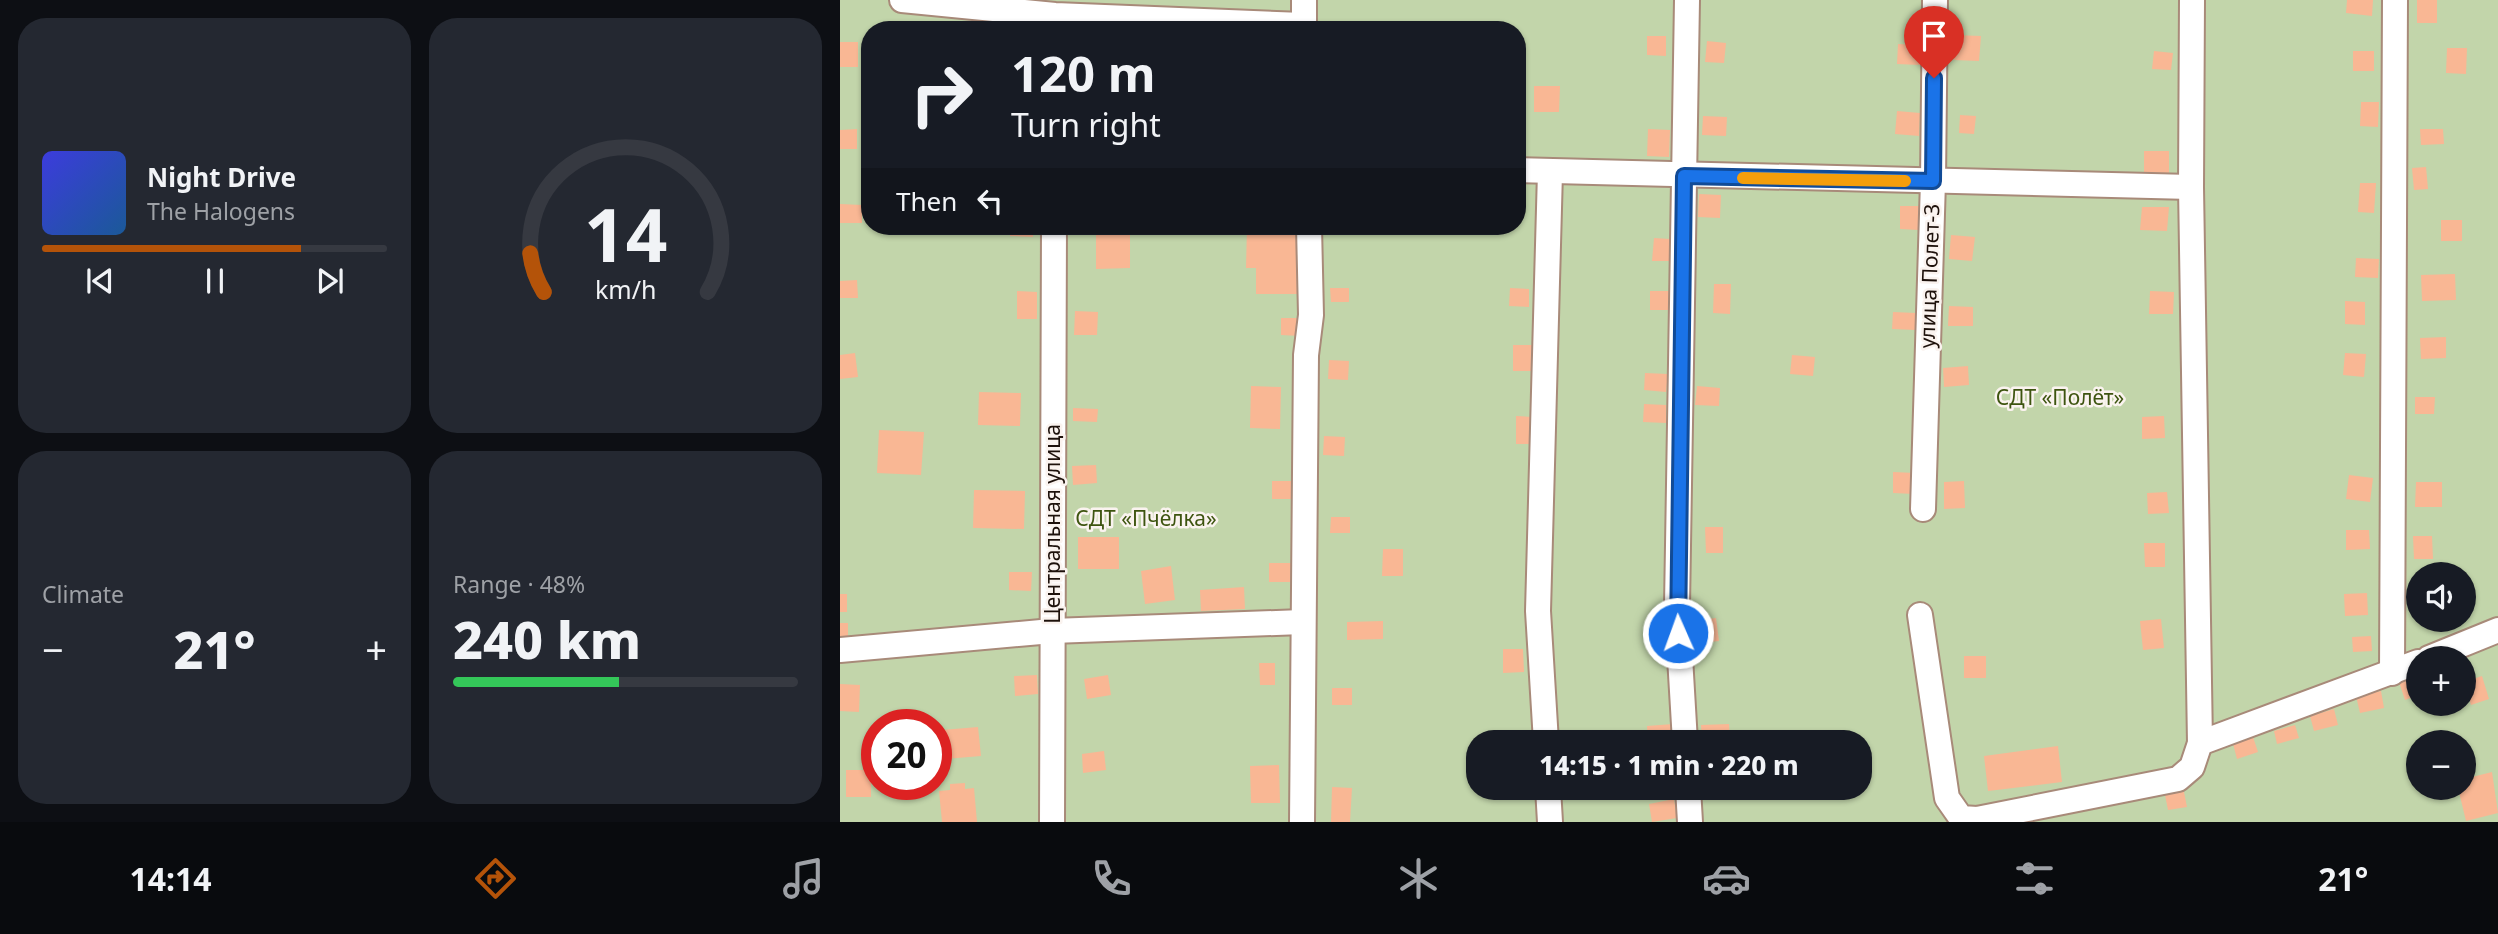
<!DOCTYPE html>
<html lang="en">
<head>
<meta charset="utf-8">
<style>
	body { margin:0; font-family:"Noto Sans",sans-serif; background:#242831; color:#f1f3f6; height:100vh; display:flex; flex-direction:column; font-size:26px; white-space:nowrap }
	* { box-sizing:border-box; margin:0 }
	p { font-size:23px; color:#9ea1a6 }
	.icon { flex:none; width:38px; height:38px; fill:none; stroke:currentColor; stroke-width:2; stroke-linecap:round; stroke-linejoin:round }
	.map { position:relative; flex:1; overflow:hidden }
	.panel { display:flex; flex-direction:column; gap:18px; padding:18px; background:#0d0f14; width:840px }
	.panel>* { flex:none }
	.guide { position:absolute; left:21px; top:21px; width:665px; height:214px; border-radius:28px; box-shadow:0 2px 5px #0004; background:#171b24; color:#f1f3f6; overflow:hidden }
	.tools { position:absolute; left:1566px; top:562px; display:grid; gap:14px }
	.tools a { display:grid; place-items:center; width:70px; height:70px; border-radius:50%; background:#171b24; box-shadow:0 2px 5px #0004; font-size:35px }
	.speed { position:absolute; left:21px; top:709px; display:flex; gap:14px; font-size:35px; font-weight:700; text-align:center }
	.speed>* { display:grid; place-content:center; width:91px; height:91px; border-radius:50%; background:#171b24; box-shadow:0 2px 5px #0004; line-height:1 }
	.speed .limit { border:10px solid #d22; background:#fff; color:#111 }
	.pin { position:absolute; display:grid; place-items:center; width:60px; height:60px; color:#fff; margin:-72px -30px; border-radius:50% 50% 50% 0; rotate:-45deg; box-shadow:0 0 7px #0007 }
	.pin .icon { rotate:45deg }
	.me { position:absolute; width:77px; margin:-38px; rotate:358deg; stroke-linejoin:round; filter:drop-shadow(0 0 5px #0008) }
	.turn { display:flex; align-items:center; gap:24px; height:147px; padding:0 35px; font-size:32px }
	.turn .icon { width:91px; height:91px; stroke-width:2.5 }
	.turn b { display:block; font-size:49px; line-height:60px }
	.then { display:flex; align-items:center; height:66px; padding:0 35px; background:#0003; gap:14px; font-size:26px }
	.big { font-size:52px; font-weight:800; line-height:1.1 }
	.panel .card { flex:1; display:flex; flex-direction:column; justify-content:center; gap:10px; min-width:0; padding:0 24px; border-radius:28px; background:#242831 }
	.panel .dial { align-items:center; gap:0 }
	.dial svg { height:182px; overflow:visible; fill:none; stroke:#363941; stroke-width:7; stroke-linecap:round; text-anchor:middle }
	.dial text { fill:#f1f3f6; stroke:none }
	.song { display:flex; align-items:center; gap:21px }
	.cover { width:84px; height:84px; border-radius:10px; background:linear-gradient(135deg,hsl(240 70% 55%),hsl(210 70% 35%)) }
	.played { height:7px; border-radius:4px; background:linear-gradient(90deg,#b45309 75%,#363941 75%) }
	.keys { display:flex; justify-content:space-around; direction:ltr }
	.heat { display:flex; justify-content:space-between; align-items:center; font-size:38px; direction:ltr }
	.charge { height:10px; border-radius:5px; background:linear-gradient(90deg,#34c759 48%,#363941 0) }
	.panel .tiles { flex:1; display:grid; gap:18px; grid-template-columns:repeat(2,1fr) }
	.trip { position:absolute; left:626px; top:730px; width:406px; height:70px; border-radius:28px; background:#171b24; box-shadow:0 2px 5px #0004; font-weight:800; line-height:70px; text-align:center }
	.dock { display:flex; height:112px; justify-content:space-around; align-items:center; background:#090b0e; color:#9ea1a6 }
	.dock .icon { width:49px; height:49px }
	.dock .selected { color:#b45309 }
	.dock b { font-size:32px; color:#f1f3f6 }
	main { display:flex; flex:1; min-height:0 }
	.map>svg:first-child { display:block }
	.green { fill:#c2d5aa; fill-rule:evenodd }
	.building { fill:#f9b794 }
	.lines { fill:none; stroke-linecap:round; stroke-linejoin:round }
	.minor-casing { stroke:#a88a79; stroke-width:28 }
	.minor { stroke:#fff; stroke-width:24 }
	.route-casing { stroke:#114b97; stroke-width:18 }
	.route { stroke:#1a73e8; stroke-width:12 }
	.slow { stroke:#f59e0b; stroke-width:12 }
	.labels { text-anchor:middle; stroke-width:5; stroke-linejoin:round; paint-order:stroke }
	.street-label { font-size:21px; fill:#1d110b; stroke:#faf3ef }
	.park-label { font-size:21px; fill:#3d540f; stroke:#faf3ef }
</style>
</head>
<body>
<main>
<section class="panel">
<div class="tiles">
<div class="card">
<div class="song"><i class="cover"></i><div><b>Night Drive</b><p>The Halogens</p></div></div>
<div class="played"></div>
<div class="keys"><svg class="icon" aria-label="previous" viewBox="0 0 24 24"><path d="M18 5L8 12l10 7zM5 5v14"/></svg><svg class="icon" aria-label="pause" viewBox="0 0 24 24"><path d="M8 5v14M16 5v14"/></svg><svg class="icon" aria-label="next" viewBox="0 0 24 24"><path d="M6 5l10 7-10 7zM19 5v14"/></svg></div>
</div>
<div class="card dial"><svg viewBox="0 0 100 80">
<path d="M14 69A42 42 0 1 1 86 69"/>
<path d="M14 69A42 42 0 0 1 8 52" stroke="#b45309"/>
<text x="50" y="56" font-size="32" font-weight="700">14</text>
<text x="50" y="72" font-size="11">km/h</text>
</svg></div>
<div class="card"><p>Climate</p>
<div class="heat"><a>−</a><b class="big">21°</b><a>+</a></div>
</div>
<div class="card"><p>Range · 48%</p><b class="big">240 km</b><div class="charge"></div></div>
</div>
</section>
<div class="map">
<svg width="1658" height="822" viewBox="0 0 1658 822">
	<rect width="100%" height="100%" fill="#fce1d3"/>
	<!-- green -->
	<path class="green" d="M0 0H1658V822H0ZM30 30H677V226H30ZM1578 574H1624V620H1578ZM1578 658H1624V704H1578ZM37 724H96V784H37ZM639 742H1020V788H639ZM1578 742H1624V788H1578Z"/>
	<!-- building -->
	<g class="building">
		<path d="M1507 0H1533L1532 16 1506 13Z"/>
		<rect x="1577" y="0" width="20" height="23"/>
		<rect x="649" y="27" width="25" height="3"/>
		<path d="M1115 35 1141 36 1139 61 1114 60Z"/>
		<path d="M807 36H826V56L807 55Z"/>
		<path d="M867 41 886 43 884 63 865 62Z"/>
		<rect x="0" y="42" width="18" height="25"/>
		<path d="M1058 44 1081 45 1080 65 1057 64Z"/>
		<path d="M1607 48H1627L1626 74 1606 73Z"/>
		<path d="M1314 51 1333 53 1331 70 1312 69Z"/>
		<rect x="1513" y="51" width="21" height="20"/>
		<path d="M694 86H720L719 112H694Z"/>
		<path d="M1521 102H1539L1538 127 1520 126Z"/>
		<path d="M1057 111 1080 113 1079 136 1055 134Z"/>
		<path d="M1120 115 1136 116 1134 134 1119 133Z"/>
		<path d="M863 116 887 117 886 136 862 135Z"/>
		<path d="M17 129V149H0V130Z"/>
		<path d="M808 129 830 130 829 157 807 156Z"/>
		<path d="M1580 129H1603L1604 144 1581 145Z"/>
		<rect x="1304" y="151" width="25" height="23"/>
		<path d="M1586 167 1588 189 1574 190 1572 168Z"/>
		<path d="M1520 183H1536L1534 213 1518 212Z"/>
		<path d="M859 194 881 195 880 218 858 217Z"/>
		<path d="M0 204 22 205V223H0Z"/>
		<path d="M1060 206H1079L1078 230 1060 229Z"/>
		<path d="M1302 207H1329L1327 231 1300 230Z"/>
		<rect x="1601" y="220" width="21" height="21"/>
		<path d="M171 226H193V237L170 236Z"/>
		<path d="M407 226H458L457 294H416V268H406Z"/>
		<path d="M610 226H666V233L610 231Z"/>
		<path d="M256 232H290V268L256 269Z"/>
		<path d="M1111 235 1135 237 1132 261 1109 259Z"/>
		<path d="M814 238 830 239 829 261H812Z"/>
		<path d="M1516 258 1539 259 1538 278 1515 277Z"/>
		<path d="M1615 274 1616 300 1582 301 1581 275Z"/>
		<path d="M17 280 18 298H0V281Z"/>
		<path d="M874 284H891L890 314 873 313Z"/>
		<path d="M490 288H509V302H491Z"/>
		<path d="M670 288 689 289V307L669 306Z"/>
		<path d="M177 291 197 292V319H177Z"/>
		<rect x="810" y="291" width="20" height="19"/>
		<path d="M1310 291 1334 292 1333 314H1309Z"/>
		<path d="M1505 301 1525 302V325L1505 324Z"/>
		<path d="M1109 306 1133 307V326H1108Z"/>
		<path d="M235 311 258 312 257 335H234Z"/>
		<path d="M1053 312 1076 313V330L1052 329Z"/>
		<path d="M441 318H461L460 336 441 335Z"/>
		<path d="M1606 337V358L1581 359 1580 338Z"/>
		<rect x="673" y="345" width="19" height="26"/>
		<path d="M15 353 18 377 0 379V355Z"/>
		<path d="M1505 353 1526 354 1524 377 1503 375Z"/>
		<path d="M952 355 975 357 973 376 950 374Z"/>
		<path d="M489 360 509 361 508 380 488 379Z"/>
		<path d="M1128 366 1129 385 1104 387 1103 368Z"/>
		<path d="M805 373 828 374 826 392 804 390Z"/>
		<path d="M411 386 441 387 440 429 410 428Z"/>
		<path d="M857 386 880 388 879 406 855 405Z"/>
		<path d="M139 392 181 393 180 426 138 425Z"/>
		<path d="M1575 397H1595L1594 414H1575Z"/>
		<path d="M804 404 826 405V423L803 422Z"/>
		<path d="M233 408 258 409 257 422 233 421Z"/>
		<path d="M676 416 693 417V444H676Z"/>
		<path d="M1324 416 1325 438 1302 439V417Z"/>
		<path d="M39 430 84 432 81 475 37 473Z"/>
		<path d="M484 436 505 437 504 456 483 455Z"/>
		<path d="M256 465 257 483 233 485 232 466Z"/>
		<path d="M1053 472 1075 473 1074 494 1053 493Z"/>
		<path d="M1509 475 1533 478 1530 502 1506 499Z"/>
		<rect x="432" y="481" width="20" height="18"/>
		<path d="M1124 481 1125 508 1104 509V482Z"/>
		<path d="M1576 482H1602V507H1575Z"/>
		<path d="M134 490 185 491 184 529 133 528Z"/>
		<path d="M1327 492 1329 513 1308 514 1307 493Z"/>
		<path d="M491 517H510V533H490Z"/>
		<path d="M865 527H883V553H866Z"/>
		<path d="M1506 530H1529L1530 549 1506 550Z"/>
		<path d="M1573 536H1592L1593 559H1574Z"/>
		<rect x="238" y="537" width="41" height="32"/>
		<path d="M1304 543H1325V567H1305Z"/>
		<path d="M543 549H563V576H542Z"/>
		<rect x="429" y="563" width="22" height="19"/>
		<path d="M331 566 335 600 305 604 301 571Z"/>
		<path d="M169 572H192L191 591 169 590Z"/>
		<path d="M404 587 405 609 361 611 360 590Z"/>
		<path d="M1527 593 1528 615 1505 616 1504 594Z"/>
		<rect x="0" y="594" width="7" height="18"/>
		<path d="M876 618 879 641 861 643 859 620Z"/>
		<path d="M1321 619 1324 648 1303 650 1300 621Z"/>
		<path d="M543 621V639L507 640V622Z"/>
		<path d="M0 623H8V638L0 639Z"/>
		<path d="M1531 636 1532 651 1513 652 1512 637Z"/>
		<path d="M663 649H683L684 672 663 673Z"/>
		<rect x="1124" y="656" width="22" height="22"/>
		<path d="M419 663H435V685H420Z"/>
		<path d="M197 675 198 694 175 696 174 676Z"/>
		<path d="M268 675 271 695 247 699 244 679Z"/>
		<path d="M1578 675V695L1565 700 1559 682Z"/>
		<path d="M1642 676 1649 699 1631 705 1624 682Z"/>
		<path d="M0 684 20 685 19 712 0 711Z"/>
		<rect x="492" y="688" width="20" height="17"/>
		<path d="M1541 691 1544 708 1520 713 1516 696Z"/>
		<path d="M1494 709 1498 725 1474 731 1470 716Z"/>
		<path d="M833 724 834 739 808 741 807 726Z"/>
		<path d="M889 724 890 742H862L861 725Z"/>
		<path d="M1455 725 1459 738 1437 744 1434 731Z"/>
		<path d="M138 727 141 756 105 759 102 730Z"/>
		<path d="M1412 734 1418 752 1397 759 1392 740Z"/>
		<path d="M1218 746 1222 782 1148 791 1144 756Z"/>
		<path d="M264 751 266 770 243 773 242 754Z"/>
		<path d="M439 765 440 803H411L410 766Z"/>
		<rect x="6" y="770" width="25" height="27"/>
		<path d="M1652 772 1658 813 1626 821 1618 788H1624V779Z"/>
		<path d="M125 783V789L134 788 137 822H102L99 791 110 790V784Z"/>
		<path d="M492 787 512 788 510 822H491Z"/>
		<path d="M1343 787 1347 807 1328 810 1324 790Z"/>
		<path d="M834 799 837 818 812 822 809 804Z"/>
	</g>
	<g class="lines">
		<defs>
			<g id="minor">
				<path d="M62 0 215 15 463 25"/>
				<path d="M1352 0 1351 187 1360 743"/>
				<path d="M464 30V0"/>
				<path d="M677 170 1351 187"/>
				<path d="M1083 509 1093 181 1095 0"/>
				<path d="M1080 615 1107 798 1121 818 1137 819 1338 779 1352 767 1360 743 1578 662"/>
				<path d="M0 650 212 631 462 622"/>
				<path d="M1589 658 1658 630"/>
				<path d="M1552 673 1555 0"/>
				<path d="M706 742 698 611 710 172"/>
				<path d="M845 742 837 606 847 0"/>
				<path d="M708 788 710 822"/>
				<path d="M848 788 850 822"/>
				<path d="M212 822 214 226"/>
				<path d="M462 822 466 355 471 315 469 226"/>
			</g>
		</defs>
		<!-- minor casing -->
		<use href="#minor" class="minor-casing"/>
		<!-- minor -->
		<use href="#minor" class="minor"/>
	</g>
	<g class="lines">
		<defs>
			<path id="route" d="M838 633 844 176 1093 181 1094 78"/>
		</defs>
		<!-- route casing -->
		<use href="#route" class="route-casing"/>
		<!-- route -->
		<use href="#route" class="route"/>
		<!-- slow -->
		<path class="slow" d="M903 178 1065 181"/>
	</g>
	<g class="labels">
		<!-- street labels -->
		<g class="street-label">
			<text transform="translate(1090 276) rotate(-88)" y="7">улица Полет-3</text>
			<text transform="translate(213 524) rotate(-90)" y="7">Центральная улица</text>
		</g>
		<!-- park labels -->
		<g class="park-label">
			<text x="1220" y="405">СДТ «Полёт»</text>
			<text x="306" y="526">СДТ «Пчёлка»</text>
		</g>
	</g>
</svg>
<div class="tools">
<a><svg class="icon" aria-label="sound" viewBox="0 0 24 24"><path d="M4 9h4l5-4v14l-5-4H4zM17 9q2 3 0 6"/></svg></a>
<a>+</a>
<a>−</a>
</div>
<div class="speed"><div class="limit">20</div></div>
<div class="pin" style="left:1094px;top:78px;background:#d93025"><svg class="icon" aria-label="arrive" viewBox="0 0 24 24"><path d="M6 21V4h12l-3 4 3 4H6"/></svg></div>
<svg class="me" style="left:838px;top:633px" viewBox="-20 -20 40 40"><circle r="17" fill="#1a73e8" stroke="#fff" stroke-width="3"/><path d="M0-11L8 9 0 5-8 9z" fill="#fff"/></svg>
<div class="trip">14:15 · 1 min · 220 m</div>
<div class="guide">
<div class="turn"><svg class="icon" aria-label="right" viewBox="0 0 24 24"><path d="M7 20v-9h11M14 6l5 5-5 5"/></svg><div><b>120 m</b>Turn right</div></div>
<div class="then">Then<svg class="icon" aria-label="left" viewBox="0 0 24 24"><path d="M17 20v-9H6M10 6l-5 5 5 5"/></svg></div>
</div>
</div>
</main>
<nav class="dock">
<b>14:14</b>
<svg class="icon selected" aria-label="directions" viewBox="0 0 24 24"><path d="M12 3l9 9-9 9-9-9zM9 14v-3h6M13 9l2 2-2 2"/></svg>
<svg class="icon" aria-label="music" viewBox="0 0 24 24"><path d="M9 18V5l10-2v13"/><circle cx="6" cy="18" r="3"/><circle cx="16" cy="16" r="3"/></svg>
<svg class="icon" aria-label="phone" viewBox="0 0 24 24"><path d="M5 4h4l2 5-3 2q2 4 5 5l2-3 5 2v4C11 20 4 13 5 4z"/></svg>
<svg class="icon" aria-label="climate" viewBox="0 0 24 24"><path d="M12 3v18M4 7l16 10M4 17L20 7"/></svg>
<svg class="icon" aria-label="car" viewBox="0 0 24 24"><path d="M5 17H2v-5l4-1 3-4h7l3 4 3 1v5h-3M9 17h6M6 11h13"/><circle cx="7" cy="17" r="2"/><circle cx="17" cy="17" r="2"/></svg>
<svg class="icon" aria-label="filters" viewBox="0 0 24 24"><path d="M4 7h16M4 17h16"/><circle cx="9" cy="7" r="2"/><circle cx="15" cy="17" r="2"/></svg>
<b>21°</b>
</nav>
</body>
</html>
